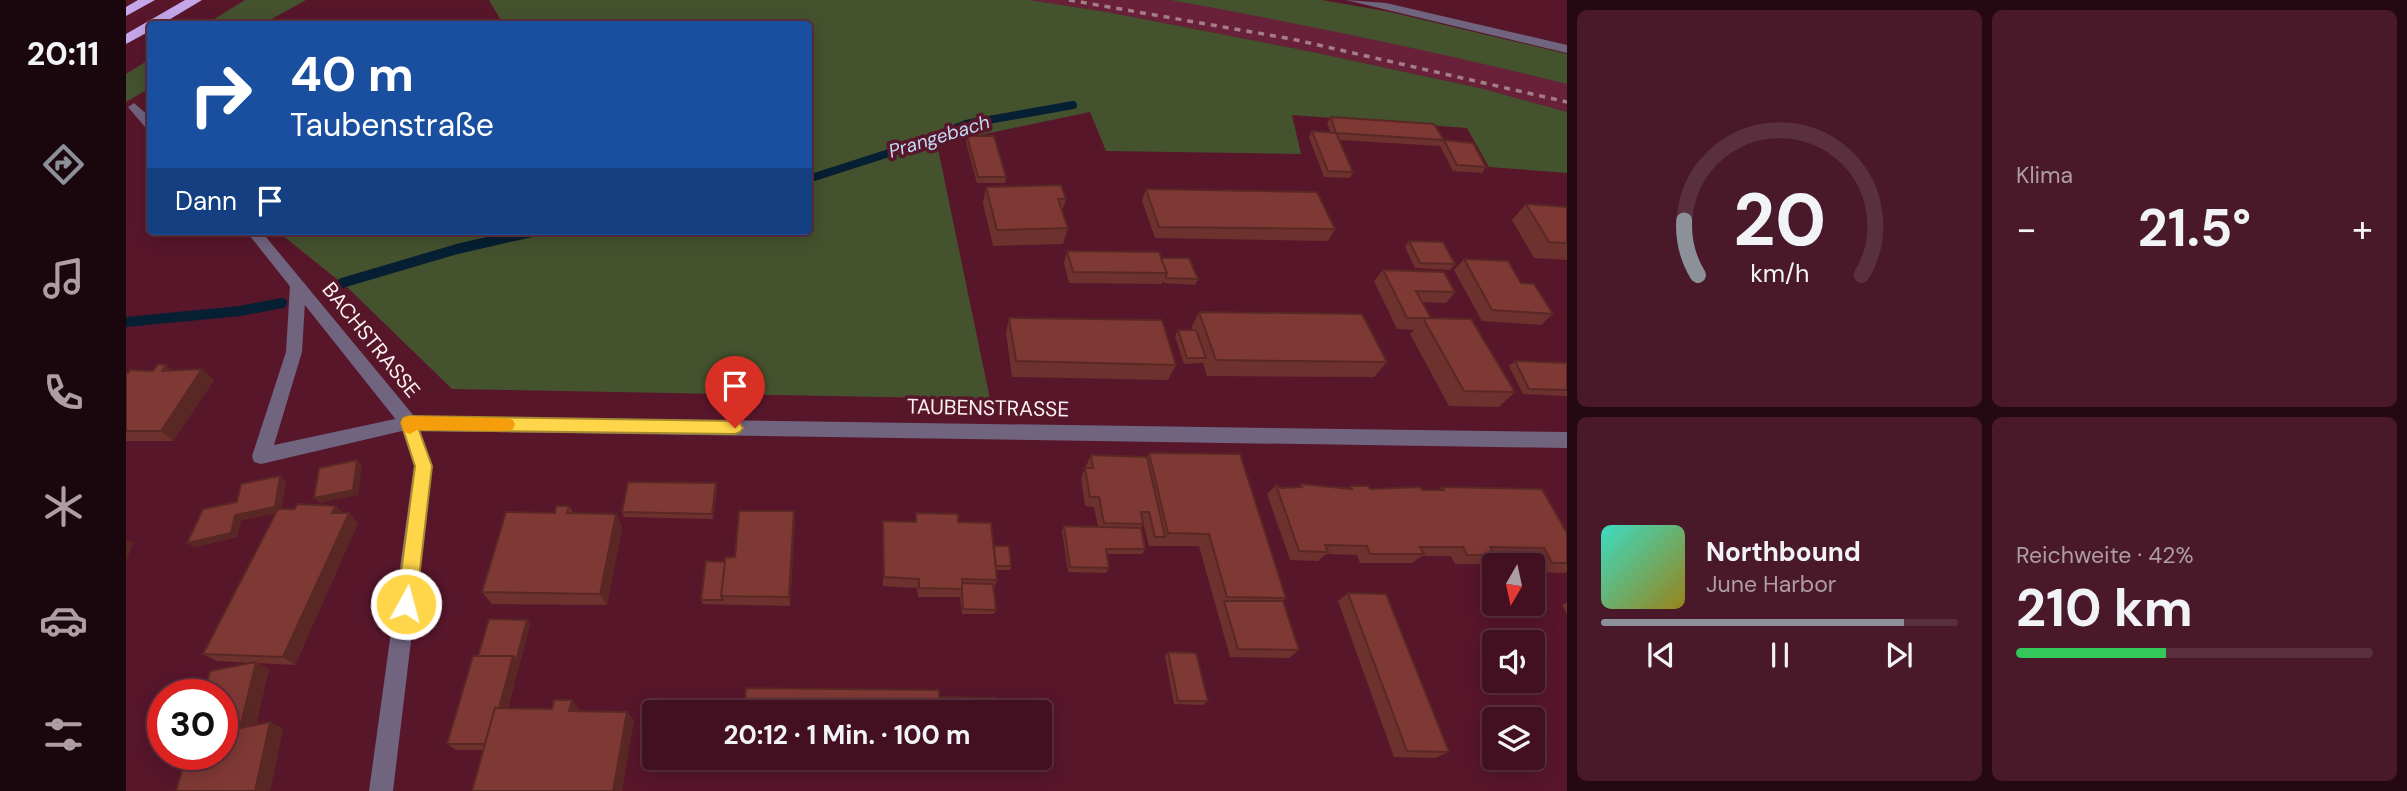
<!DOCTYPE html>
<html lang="de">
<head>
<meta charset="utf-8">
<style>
	body { margin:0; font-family:"DM Sans",sans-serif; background:#491929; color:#f1f3f6; height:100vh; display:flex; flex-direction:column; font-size:26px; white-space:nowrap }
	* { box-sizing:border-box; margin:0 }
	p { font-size:23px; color:#ae9da5 }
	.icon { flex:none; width:38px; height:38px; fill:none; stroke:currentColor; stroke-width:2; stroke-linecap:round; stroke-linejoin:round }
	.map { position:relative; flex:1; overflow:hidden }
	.details { display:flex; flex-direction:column; gap:10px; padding:10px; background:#240912; width:840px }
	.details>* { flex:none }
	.top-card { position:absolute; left:21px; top:21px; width:665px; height:214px; border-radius:7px; box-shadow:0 4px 18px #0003,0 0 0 2px #5a303e; background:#1a4fa0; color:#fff; overflow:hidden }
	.needle { width:46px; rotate:189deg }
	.fabs { position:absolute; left:1356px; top:553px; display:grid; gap:14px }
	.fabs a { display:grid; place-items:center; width:63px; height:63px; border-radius:7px; background:#421020; box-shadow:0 4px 18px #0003,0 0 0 2px #5a303e; font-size:35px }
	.speed { position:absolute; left:21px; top:679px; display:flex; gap:14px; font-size:35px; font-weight:700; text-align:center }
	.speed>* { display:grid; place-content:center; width:91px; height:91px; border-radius:50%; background:#421020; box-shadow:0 4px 18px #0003,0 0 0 2px #5a303e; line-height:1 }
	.speed .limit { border:10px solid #d22; background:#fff; color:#111 }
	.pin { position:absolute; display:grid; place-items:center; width:60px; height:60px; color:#fff; margin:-72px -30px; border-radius:50% 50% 50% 0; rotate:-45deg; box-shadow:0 0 7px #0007 }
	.pin .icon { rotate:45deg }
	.me { position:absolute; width:77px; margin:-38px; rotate:7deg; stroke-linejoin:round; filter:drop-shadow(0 0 5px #0008) }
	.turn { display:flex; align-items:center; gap:24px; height:147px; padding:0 28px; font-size:32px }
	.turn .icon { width:91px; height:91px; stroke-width:2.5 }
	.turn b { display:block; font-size:49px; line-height:60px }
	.then { display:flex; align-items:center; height:66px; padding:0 28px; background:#0003; gap:14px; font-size:26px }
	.big { font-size:52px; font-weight:700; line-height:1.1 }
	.details .tile { flex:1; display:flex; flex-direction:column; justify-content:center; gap:10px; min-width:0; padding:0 24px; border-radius:10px; background:#491929 }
	.details .dial { align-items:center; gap:0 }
	.dial svg { height:182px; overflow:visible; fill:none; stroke:#5a303e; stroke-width:7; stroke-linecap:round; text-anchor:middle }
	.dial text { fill:#f1f3f6; stroke:none }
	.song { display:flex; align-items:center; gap:21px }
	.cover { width:84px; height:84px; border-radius:10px; background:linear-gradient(135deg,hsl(170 70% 55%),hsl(50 70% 35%)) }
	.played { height:7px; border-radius:4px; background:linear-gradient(90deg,#8c9099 85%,#5a303e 85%) }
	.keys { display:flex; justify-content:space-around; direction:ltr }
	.heat { display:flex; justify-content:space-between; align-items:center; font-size:38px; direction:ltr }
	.charge { height:10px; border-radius:5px; background:linear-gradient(90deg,#34c759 42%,#5a303e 0) }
	.details .tiles { flex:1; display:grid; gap:10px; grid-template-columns:repeat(2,1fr) }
	.trip { position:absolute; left:516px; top:700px; width:410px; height:70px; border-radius:7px; background:#421020; box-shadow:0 4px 18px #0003,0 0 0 2px #5a303e; font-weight:700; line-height:70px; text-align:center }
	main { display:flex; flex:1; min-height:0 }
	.tabs { display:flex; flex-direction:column; width:126px; justify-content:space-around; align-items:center; background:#1a060d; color:#ae9da5 }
	.tabs .icon { width:49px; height:49px }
	.tabs .active { color:#8c9099 }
	.tabs b { font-size:32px; color:#f1f3f6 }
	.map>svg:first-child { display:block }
	.built { fill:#682138 }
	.green { fill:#45522e }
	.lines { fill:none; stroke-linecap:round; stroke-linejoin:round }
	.stream-far1 { stroke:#061f33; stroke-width:8 }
	.stream { stroke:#061f33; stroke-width:10 }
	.lane { fill:#70647f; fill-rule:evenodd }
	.street { fill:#70647f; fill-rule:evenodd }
	.highway { fill:#c5a7e9; fill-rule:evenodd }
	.rail { stroke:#a47d89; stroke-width:3.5; stroke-dasharray:6 6; stroke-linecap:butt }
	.wall { fill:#6d312e }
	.shaded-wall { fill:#592825 }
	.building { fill:#7f3935; stroke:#592825; stroke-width:2 }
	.route { fill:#ffd54a; stroke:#a68a30; stroke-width:2 }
	.slow { fill:#f59e0b }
	.labels { text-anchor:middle; stroke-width:7; stroke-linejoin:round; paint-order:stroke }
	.far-water-label { font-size:19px; font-style:italic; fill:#c0dcf5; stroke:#58162b }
	.street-label { font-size:21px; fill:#faf1f2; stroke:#58162b }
</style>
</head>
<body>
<main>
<nav class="tabs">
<b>20:11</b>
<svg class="icon active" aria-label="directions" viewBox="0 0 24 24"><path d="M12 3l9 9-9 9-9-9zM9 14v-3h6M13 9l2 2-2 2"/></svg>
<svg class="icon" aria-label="music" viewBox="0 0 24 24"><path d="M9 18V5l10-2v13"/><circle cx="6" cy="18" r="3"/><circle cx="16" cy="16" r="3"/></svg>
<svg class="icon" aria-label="phone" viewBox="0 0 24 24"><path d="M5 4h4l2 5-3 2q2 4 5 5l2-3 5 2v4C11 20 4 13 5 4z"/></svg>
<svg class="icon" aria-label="climate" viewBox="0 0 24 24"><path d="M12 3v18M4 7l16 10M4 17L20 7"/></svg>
<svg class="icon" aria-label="car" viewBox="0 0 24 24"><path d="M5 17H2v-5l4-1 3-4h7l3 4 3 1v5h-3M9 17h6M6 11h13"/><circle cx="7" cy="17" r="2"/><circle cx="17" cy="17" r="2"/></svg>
<svg class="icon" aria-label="filters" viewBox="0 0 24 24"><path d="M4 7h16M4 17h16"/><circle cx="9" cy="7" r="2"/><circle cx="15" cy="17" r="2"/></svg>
</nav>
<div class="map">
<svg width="1441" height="791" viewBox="0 0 1441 791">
	<rect width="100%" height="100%" fill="#58162b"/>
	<!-- built -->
	<path class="built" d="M903 0H1044L1168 22 1348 61 1441 84V112L1358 89 1182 51 981 12Z"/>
	<!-- green -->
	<g class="green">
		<path d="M119 0H180L137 24H80Z"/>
		<path d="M363 0H903L981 12 1182 51 1358 89 1441 112V173L1363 167 1341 128 1166 115 1175 154 980 151 964 112 811 144 864 399 326 389 222 288 151 231H682V24H377Z"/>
		<path d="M1044 0H1196L1264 12 1441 54V84C1310 51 1177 24 1044 0Z"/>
		<path d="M24 59V88L0 102V74Z"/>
	</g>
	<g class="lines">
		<!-- stream-far1 -->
		<path class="stream-far1" d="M682 179 788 145 840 124 947 105"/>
		<!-- stream -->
		<g class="stream">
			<path d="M216 283 331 249 410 231"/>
			<path d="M0 322 114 311 156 303"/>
		</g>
		<!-- lane -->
		<g class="lane">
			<path d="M1220 0 1260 3 1441 45V53Z"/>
			<path d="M172 279 180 285 176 352 148 445 283 416 289 418 292 423 289 428 135 464 128 462 126 456 160 352 164 285Z"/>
		</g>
		<!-- street -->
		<g class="street">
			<path d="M8 103 24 117V128L19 127 2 107Z"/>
			<path d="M120 231H135L288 416 1441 432V448L294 431 306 466 267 791H243L288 466 275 426Z"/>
		</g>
		<!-- highway -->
		<g class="highway">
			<path d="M12 0H29L0 16V7Z"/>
			<path d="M59 0H76L36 24H24V31L0 44V34Z"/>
		</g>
		<!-- rail -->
		<path class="rail" d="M943 0 1166 39 1441 102"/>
	</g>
	<!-- wall -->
	<g class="wall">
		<path d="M1205 117 1318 140 1360 167 1356 173 1327 171 1314 146 1213 140 1227 172 1224 178 1198 177 1183 137 1186 131 1205 133 1201 123Z"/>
		<path d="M841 136 880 177 879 183H851L840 142Z"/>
		<path d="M860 187 940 199 936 211 942 228 937 244 867 246 857 203Z"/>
		<path d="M1020 189 1209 229 1202 241 1029 238 1016 201Z"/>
		<path d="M1400 204 1441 207V260L1408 258 1386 220Z"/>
		<path d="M1283 241 1329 264 1324 270 1289 268 1279 247Z"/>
		<path d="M941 251 1035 258 1072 279 1069 285 1038 283 1037 281 1036 284 943 283 938 263Z"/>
		<path d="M1338 259 1395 283 1427 314 1415 325 1356 321 1328 270Z"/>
		<path d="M1257 270 1329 292 1320 303 1296 302 1305 318 1389 392 1373 407 1323 406 1284 334 1288 330 1271 329 1248 281Z"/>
		<path d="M1073 312 1261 362 1248 377 1081 376 1077 363 1058 364 1049 336 1052 330H1066L1065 328Z"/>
		<path d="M883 318 1050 365 1042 380 886 377 880 333Z"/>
		<path d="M1389 361 1441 363V396L1397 394 1383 366Z"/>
		<path d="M40 365 46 370 88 380 47 441H0V373L27 371Z"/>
		<path d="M1023 453 1160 598 1157 601 1173 650 1163 658 1104 657 1073 546H1023L1017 522V524L1015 528 1019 549 1016 554H981L983 568 980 573 942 572 936 531 938 526 972 527 968 507 959 506 955 478 959 468H960V466L965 455 1021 457Z"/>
		<path d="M154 476 160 481 155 509 223 513 232 523 169 665 132 663 143 669 130 724 157 728 144 791H50L126 663 91 661 77 654 151 513 115 520 111 537 68 547 111 502Z"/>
		<path d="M1175 484 1222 488 1225 486 1244 489 1313 490 1316 487 1441 533V571L1439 573 1412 572 1404 557 1366 556 1355 564H1329L1325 556H1296L1286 563H1234L1231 555 1200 554 1192 561 1164 560 1141 494 1150 485 1155 488 1173 487Z"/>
		<path d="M591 489 587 519 498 517 496 512Z"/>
		<path d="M443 506 447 513 490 514 496 527 481 605 366 604 356 592 429 513Z"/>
		<path d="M790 513 832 522 868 546 885 566 884 570H870L871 580 868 589 870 610 868 614H836L834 597H792L791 588 757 586V521L789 522Z"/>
		<path d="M669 520 664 606 577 604 575 600 599 562 609 557Z"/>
		<path d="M1222 593 1323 752 1309 758 1268 757 1212 601Z"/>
		<path d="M1441 602V614L1436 605Z"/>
		<path d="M401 620 404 624 382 708 454 710V712H501L508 721 357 750H330L321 744 352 656Z"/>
		<path d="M1042 652 1082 701 1077 705 1048 704 1039 656Z"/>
		<path d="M914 714 922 734 919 737H914Z"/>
	</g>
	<!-- shaded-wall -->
	<g class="shaded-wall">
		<path d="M40 365 52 376 36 371Z"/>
		<path d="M76 369 88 380 47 441 35 431Z"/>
		<path d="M231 460 236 466 232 495 194 503 188 498Z"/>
		<path d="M154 476 160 481 155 512 115 520 111 537 68 547 61 543 109 515Z"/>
		<path d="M590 483 591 489 587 519 586 514Z"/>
		<path d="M210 506 219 515 206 513Z"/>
		<path d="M668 511 669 520 664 606 663 597Z"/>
		<path d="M223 513 232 523 169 665 157 657Z"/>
		<path d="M490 514 496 527 481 605 474 594Z"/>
		<path d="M0 539 7 543 0 562Z"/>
		<path d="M401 620 404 624 371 749 363 744 387 656Z"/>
		<path d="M130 662 143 669 128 734 114 728Z"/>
		<path d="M446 700 454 710 452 721 443 711Z"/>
		<path d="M501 712 508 721 496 791H487Z"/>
		<path d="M144 722 157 728 144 791H129Z"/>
	</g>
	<!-- building -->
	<g class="building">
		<path d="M1205 117 1308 124 1318 140 1347 143 1360 167 1331 165 1318 140 1210 133Z"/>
		<path d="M1186 131 1210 133 1227 172 1202 171Z"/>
		<path d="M841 136H868L880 177H852Z"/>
		<path d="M935 185 940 199H932L942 228 871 230 860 187Z"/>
		<path d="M1020 189 1191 192 1209 229 1033 227Z"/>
		<path d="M1400 204 1441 207V243L1423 242Z"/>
		<path d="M1283 241 1317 242 1329 264 1294 263Z"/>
		<path d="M941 251 1033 252 1041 273 947 272Z"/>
		<path d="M1035 258H1063L1072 279 1040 278V275L1041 273Z"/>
		<path d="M1338 259 1382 261 1395 283 1408 284 1427 314 1366 310Z"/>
		<path d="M1257 270 1318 272 1329 292 1290 291 1305 318H1281Z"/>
		<path d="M1073 312 1236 314 1261 362 1090 360Z"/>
		<path d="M883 318 1036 320 1050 365 890 361Z"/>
		<path d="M1297 318 1345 319 1389 392 1338 391Z"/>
		<path d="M1052 330H1070L1080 358H1061Z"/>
		<path d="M1389 361 1441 363V390L1403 389Z"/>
		<path d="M32 364 40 365 36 371 76 369 35 431H0V373H2L4 370 27 371Z"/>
		<path d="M1023 453 1114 454 1160 598 1101 597 1083 534 1042 533Z"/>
		<path d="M965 455 1021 457 1039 537H1029L1023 512H1015L1017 524 978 523 973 497H964L959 468H967Z"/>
		<path d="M231 460 227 490 188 498 193 468Z"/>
		<path d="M154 476 149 507 109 515 105 533 61 543 77 509 111 502 115 484Z"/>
		<path d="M502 482 590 483 586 514 496 512Z"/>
		<path d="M1175 484 1226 489 1225 486H1242L1244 489 1294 487 1296 490H1318L1316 487 1416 489 1441 533V563H1426L1418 548 1364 547 1368 555H1341L1337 547H1294L1298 554H1244L1241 546 1199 545 1202 552 1173 551 1150 485 1155 488 1176 487Z"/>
		<path d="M171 504 210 506 206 513H223L157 657 77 654 152 509H169Z"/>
		<path d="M430 506H443L441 513 490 514 474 594 356 592 380 512 429 513Z"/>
		<path d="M613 511H668L663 597 595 596 599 558 609 557Z"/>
		<path d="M790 513 832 514V522L865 523 871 580 836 579 837 589 793 588V579L758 577 757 521 790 522Z"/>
		<path d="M938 526 1015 528 1019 549H980L983 568 944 567Z"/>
		<path d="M868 546H883L885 566H870Z"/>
		<path d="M580 561 599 562 595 596 597 600H575Z"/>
		<path d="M836 583 867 584 870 610 837 609 836 592Z"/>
		<path d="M1222 593 1260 594 1323 752 1281 751Z"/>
		<path d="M1098 601H1157L1173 650 1112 649Z"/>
		<path d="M363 619 401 620 390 660 387 656H352Z"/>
		<path d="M1042 652 1070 653 1082 701H1052Z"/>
		<path d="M347 656H387L373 708H369L359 744H321Z"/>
		<path d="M130 662 114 728 144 722 129 791H50L61 754H96V695H78L84 671Z"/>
		<path d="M620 688 813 690V697L870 698 872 712H618Z"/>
		<path d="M428 700H446L443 711 501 712 487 791H346L369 708 426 709Z"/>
		<path d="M914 714 919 715 922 734H914Z"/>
	</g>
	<!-- route -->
	<path class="route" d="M283 416 609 421 614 423 617 428 614 432 609 434 293 430 306 466 290 604 287 611 280 614 274 611 271 604 289 466 275 423 277 418Z"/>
	<!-- slow -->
	<path class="slow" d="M283 416 381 418 387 420 389 424 387 429 381 431 291 430 284 434 278 432 275 423 277 418Z"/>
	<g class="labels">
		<!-- far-water labels -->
		<g class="far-water-label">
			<text transform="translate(813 136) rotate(-17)" y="7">Prangebach</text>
		</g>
		<!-- street labels -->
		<g class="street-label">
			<text transform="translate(245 340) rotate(51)" y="7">BACHSTRASSE</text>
			<text transform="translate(862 408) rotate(1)" y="7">TAUBENSTRASSE</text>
		</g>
	</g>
</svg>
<div class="fabs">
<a><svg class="needle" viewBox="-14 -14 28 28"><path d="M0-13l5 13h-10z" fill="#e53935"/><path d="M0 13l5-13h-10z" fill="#ae9da5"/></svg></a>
<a><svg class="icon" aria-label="sound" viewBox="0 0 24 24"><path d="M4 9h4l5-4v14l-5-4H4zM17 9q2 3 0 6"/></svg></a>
<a><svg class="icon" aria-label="layers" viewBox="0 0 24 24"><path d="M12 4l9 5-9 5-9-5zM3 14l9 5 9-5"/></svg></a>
</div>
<div class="speed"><div class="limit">30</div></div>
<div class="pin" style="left:609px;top:428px;background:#d93025"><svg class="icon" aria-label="arrive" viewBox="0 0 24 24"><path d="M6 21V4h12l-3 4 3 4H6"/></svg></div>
<svg class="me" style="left:280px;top:604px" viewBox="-20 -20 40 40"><circle r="17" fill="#ffd54a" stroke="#fff" stroke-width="3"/><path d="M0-11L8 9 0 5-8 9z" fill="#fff"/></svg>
<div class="trip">20:12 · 1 Min. · 100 m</div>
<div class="top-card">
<div class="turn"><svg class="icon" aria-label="right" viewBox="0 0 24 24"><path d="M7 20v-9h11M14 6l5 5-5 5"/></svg><div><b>40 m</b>Taubenstraße</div></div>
<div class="then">Dann<svg class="icon" aria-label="arrive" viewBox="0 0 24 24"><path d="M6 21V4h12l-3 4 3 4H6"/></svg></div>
</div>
</div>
<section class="details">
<div class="tiles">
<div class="tile dial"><svg viewBox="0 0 100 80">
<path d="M14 69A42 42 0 1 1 86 69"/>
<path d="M14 69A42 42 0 0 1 8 45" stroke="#8c9099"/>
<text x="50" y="56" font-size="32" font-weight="700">20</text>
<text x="50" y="72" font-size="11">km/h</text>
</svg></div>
<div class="tile"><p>Klima</p>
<div class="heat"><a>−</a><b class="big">21.5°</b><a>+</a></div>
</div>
<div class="tile">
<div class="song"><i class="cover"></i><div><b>Northbound</b><p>June Harbor</p></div></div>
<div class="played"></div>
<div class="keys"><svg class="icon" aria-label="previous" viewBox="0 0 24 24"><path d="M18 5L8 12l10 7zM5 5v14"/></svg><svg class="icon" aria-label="pause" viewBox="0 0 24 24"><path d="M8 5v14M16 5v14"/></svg><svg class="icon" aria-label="next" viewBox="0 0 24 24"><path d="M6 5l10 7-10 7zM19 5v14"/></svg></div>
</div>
<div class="tile"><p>Reichweite · 42%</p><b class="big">210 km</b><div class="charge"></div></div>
</div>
</section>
</main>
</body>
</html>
